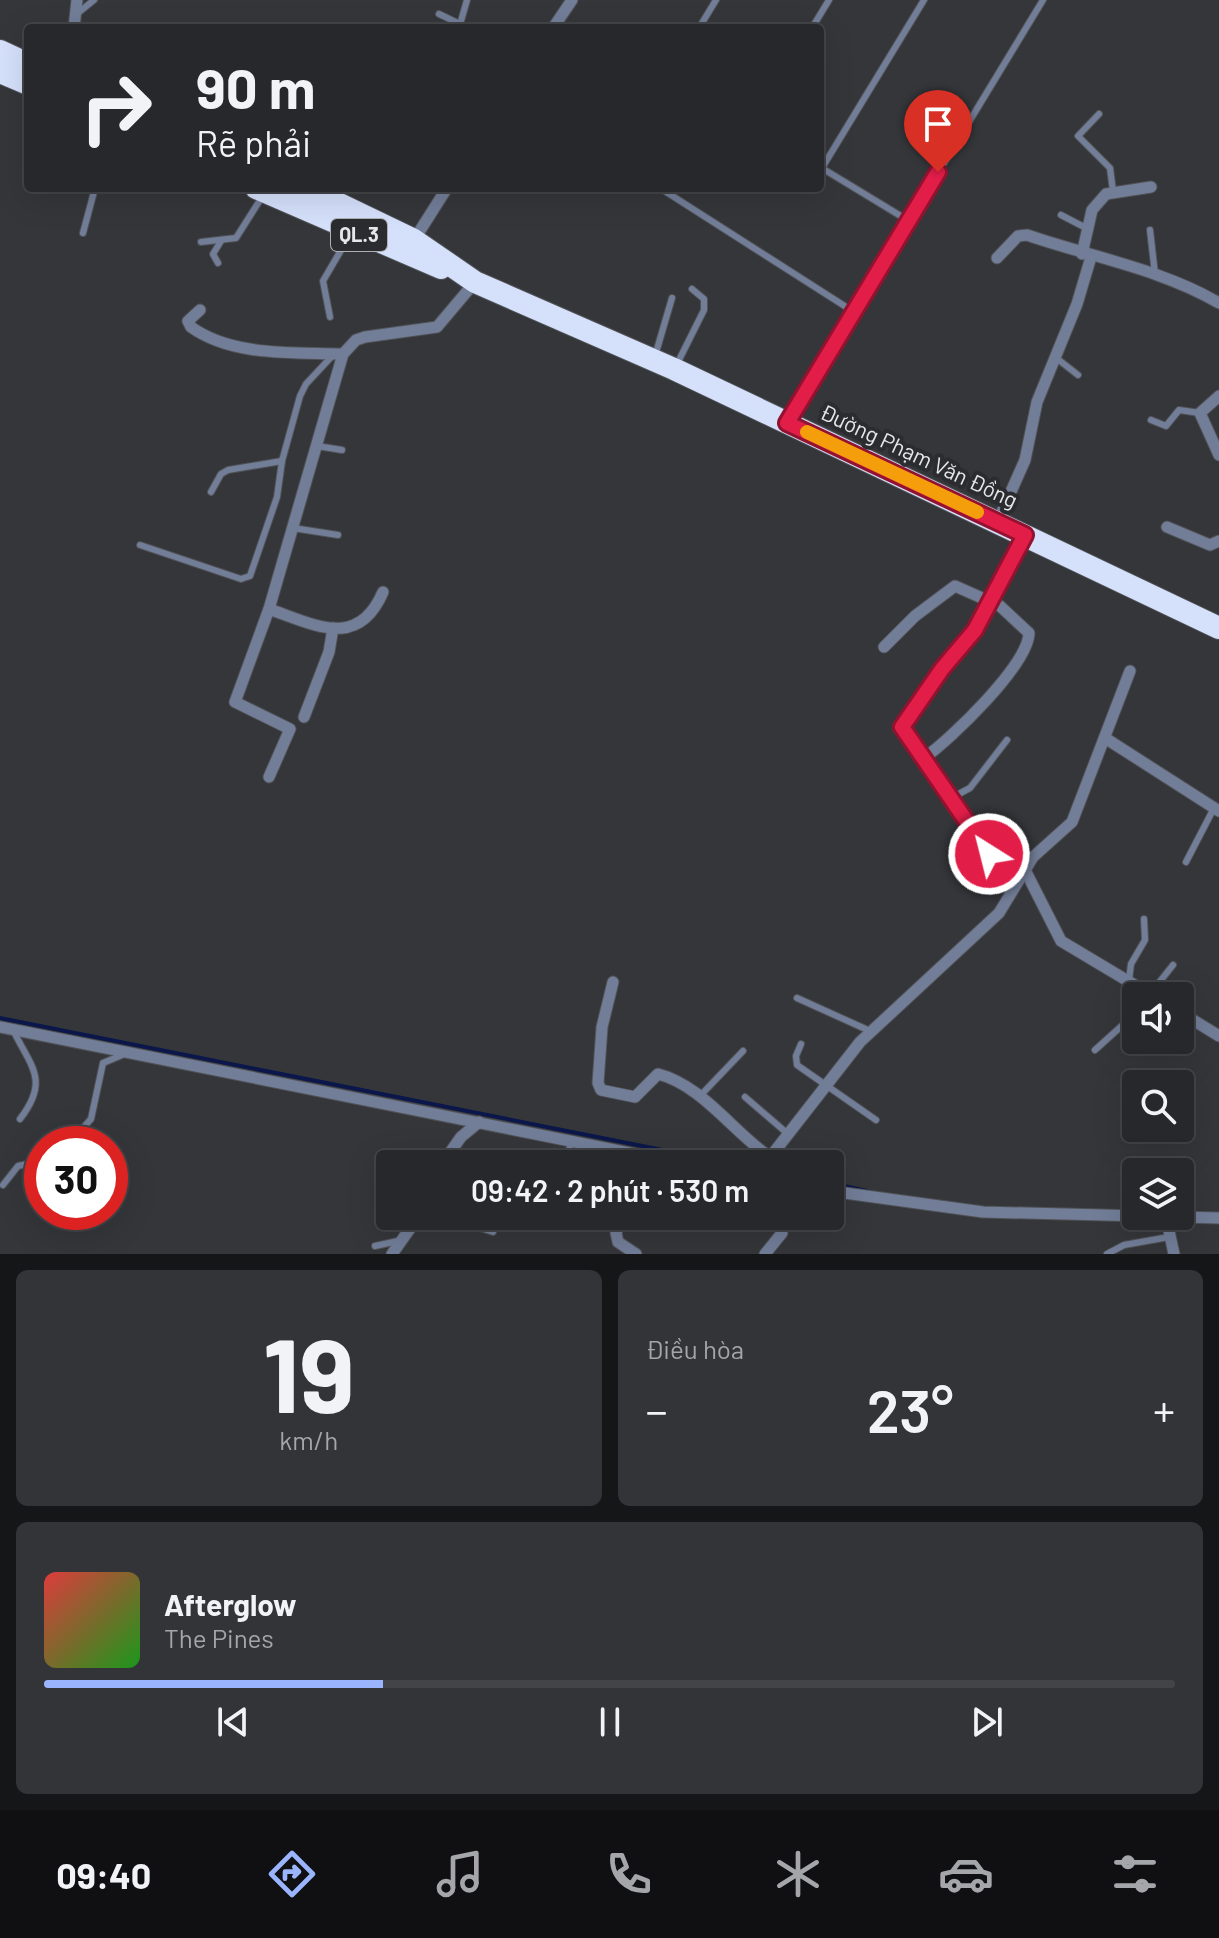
<!DOCTYPE html>
<html lang="vi">
<head>
<meta charset="utf-8">
<style>
	body { margin:0; font-family:Barlow,sans-serif; background:#333438; color:#f1f3f6; height:100vh; display:flex; flex-direction:column; font-size:30px; white-space:nowrap }
	* { box-sizing:border-box; margin:0 }
	p { font-size:26px; color:#a4a6a9 }
	.icon { flex:none; width:44px; height:44px; fill:none; stroke:currentColor; stroke-width:2; stroke-linecap:round; stroke-linejoin:round }
	.map { position:relative; height:1254px; overflow:hidden }
	.side { display:flex; flex-direction:column; gap:16px; padding:16px; background:#151618; flex:1 }
	.side>* { flex:none }
	.hud { position:absolute; left:24px; top:24px; width:800px; height:168px; border-radius:8px; box-shadow:0 8px 32px #0002,0 0 0 2px #434448; background:#27282c; color:#f1f3f6; overflow:hidden }
	.controls { position:absolute; left:1122px; top:982px; display:grid; gap:16px }
	.controls a { display:grid; place-items:center; width:72px; height:72px; border-radius:8px; background:#27282c; box-shadow:0 8px 32px #0002,0 0 0 2px #434448; font-size:40px }
	.speed { position:absolute; left:24px; top:1126px; display:flex; gap:16px; font-size:40px; font-weight:700; text-align:center }
	.speed>* { display:grid; place-content:center; width:104px; height:104px; border-radius:50%; background:#27282c; box-shadow:0 8px 32px #0002,0 0 0 2px #434448; line-height:1 }
	.speed .limit { border:12px solid #d22; background:#fff; color:#111 }
	.pin { position:absolute; display:grid; place-items:center; width:68px; height:68px; color:#fff; margin:-82px -34px; border-radius:50% 50% 50% 0; rotate:-45deg; box-shadow:0 0 8px #0007 }
	.pin .icon { rotate:45deg }
	.me { position:absolute; width:88px; margin:-44px; rotate:324deg; stroke-linejoin:round; filter:drop-shadow(0 0 6px #0008) }
	.turn { display:flex; align-items:center; gap:28px; height:168px; padding:0 40px; font-size:36px }
	.turn .icon { width:104px; height:104px; stroke-width:2.5 }
	.turn b { display:block; font-size:56px; line-height:68px }
	.big { font-size:60px; font-weight:600; line-height:1.1 }
	.side .card { flex:1; display:flex; flex-direction:column; justify-content:center; gap:12px; min-width:0; padding:0 28px; border-radius:12px; background:#333438 }
	.side .dial { align-items:center; gap:0 }
	.dial b { font-size:104px; line-height:1 }
	.song { display:flex; align-items:center; gap:24px }
	.cover { width:96px; height:96px; border-radius:12px; background:linear-gradient(135deg,hsl(0 70% 55%),hsl(120 70% 35%)) }
	.played { height:8px; border-radius:4px; background:linear-gradient(90deg,#9ab5fd 30%,#434448 30%) }
	.keys { display:flex; justify-content:space-around; direction:ltr }
	.heat { display:flex; justify-content:space-between; align-items:center; font-size:44px; direction:ltr }
	.side .tiles { flex:1; display:grid; gap:16px; grid-template-columns:1fr 1fr }
	.card:last-child { grid-column:span 2 }
	.trip { position:absolute; left:376px; top:1150px; width:468px; height:80px; border-radius:8px; background:#27282c; box-shadow:0 8px 32px #0002,0 0 0 2px #434448; font-weight:600; line-height:80px; text-align:center }
	.dock { display:flex; height:128px; justify-content:space-around; align-items:center; background:#101012; color:#a4a6a9 }
	.dock .icon { width:56px; height:56px }
	.dock .current { color:#9ab5fd }
	.dock b { font-size:36px; color:#f1f3f6 }
	.map>svg:first-child { display:block }
	.lines { fill:none; stroke-linecap:round; stroke-linejoin:round }
	.stream { stroke:#0b174a; stroke-width:4 }
	.lane-casing { stroke:#505256; stroke-width:8 }
	.street-casing { stroke:#505256; stroke-width:13 }
	.highway-casing { stroke:#505256; stroke-width:24 }
	.lane { stroke:#727d98; stroke-width:6 }
	.street { stroke:#727d98; stroke-width:11 }
	.highway { stroke:#d5e0fb; stroke-width:22 }
	.route-casing { stroke:#92132f; stroke-width:20 }
	.route { stroke:#e11d48; stroke-width:14 }
	.slow { stroke:#f59e0b; stroke-width:14 }
	.labels { text-anchor:middle; stroke-width:8; stroke-linejoin:round; paint-order:stroke }
	.shield { fill:#2a2c30; stroke:#aeafb2; stroke-width:2 }
	.shield-label { font-size:20px; font-weight:bold; fill:#e6e7ea }
	.street-label { font-size:22px; fill:#e6e7ea; stroke:#2a2c30 }
</style>
</head>
<body>
<div class="map">
<svg width="1219" height="1254" viewBox="0 0 1219 1254">
	<rect width="100%" height="100%" fill="#34363a"/>
	<g class="lines">
		<!-- stream -->
		<g class="stream">
			<path d="M0 1018 733 1164"/>
			<path d="M830 1183 867 1191"/>
		</g>
		<defs>
			<g id="lane">
				<path d="M78 13 94 0"/>
				<path d="M439 14 460 24"/>
				<path d="M459 28 467 0"/>
				<path d="M699 28 716 0"/>
				<path d="M812 28 829 0"/>
				<path d="M1099 114 1078 136 1110 168 1113 191"/>
				<path d="M820 167 909 221"/>
				<path d="M822 168 924 0"/>
				<path d="M660 188 854 312"/>
				<path d="M1061 215 1088 229"/>
				<path d="M1150 230 1155 274"/>
				<path d="M83 233 95 188"/>
				<path d="M201 242 236 238 262 197"/>
				<path d="M218 263 213 254 221 241"/>
				<path d="M330 317 323 281 351 233"/>
				<path d="M655 356 672 298"/>
				<path d="M1055 357 1078 375"/>
				<path d="M676 366 704 310V299L692 289"/>
				<path d="M788 420 1043 0"/>
				<path d="M1151 420 1166 426 1179 410 1200 413"/>
				<path d="M317 446 342 450"/>
				<path d="M211 492 221 474 228 470 282 461"/>
				<path d="M293 528 338 535"/>
				<path d="M140 545 241 579 250 576 277 497 282 461 300 396 306 384 334 354"/>
				<path d="M953 797 970 788 1007 740"/>
				<path d="M1186 862 1214 808"/>
				<path d="M1129 980 1131 964 1145 940 1144 919"/>
				<path d="M1150 994 1173 965"/>
				<path d="M797 998 870 1031"/>
				<path d="M13 1030C31 1067 50 1080 20 1119"/>
				<path d="M801 1044 796 1056 797 1065 876 1120"/>
				<path d="M1095 1050 1136 1013"/>
				<path d="M699 1097 743 1051"/>
				<path d="M745 1097 788 1134"/>
				<path d="M69 1144 91 1119 103 1063 122 1055"/>
				<path d="M564 1164 572 1141"/>
				<path d="M3 1185 18 1166 42 1161"/>
				<path d="M443 1216 493 1232"/>
				<path d="M375 1246 398 1241"/>
				<path d="M1107 1254 1124 1245 1169 1237"/>
			</g>
			<g id="street">
				<path d="M74 28 77 0"/>
				<path d="M553 28 572 0"/>
				<path d="M414 240 447 188"/>
				<path d="M1082 254 1092 210 1106 194 1151 187"/>
				<path d="M997 258 1018 236 1027 235C1091 257 1161 269 1219 303"/>
				<path d="M200 310 188 321 191 327C233 357 294 352 343 354"/>
				<path d="M1219 396 1200 413 1219 455"/>
				<path d="M998 521 1025 460 1037 402 1077 304 1091 257"/>
				<path d="M1167 527 1210 545 1219 541"/>
				<path d="M1025 535 975 630 942 669 902 727 989 854 1025 870 1061 941 1153 996"/>
				<path d="M269 609C315 625 358 650 383 592"/>
				<path d="M884 647 915 616 955 586 1000 606 1029 633C1028 665 951 739 924 758"/>
				<path d="M304 717 329 652 333 628"/>
				<path d="M1105 738 1219 811"/>
				<path d="M269 777 290 729 235 702 269 609 343 354 356 340 365 337 437 327 475 282"/>
				<path d="M613 982 602 1027 598 1083 601 1090 635 1097 658 1074C702 1085 734 1133 771 1158"/>
				<path d="M1180 1012 1219 1036"/>
				<path d="M0 1027 685 1164"/>
				<path d="M442 1164 461 1137 479 1122"/>
				<path d="M770 1164 775 1151 860 1042 999 913 1033 857 1072 822 1130 671"/>
				<path d="M830 1191 983 1212 1219 1218"/>
				<path d="M622 1216 616 1233 618 1242 636 1254"/>
				<path d="M1166 1217 1174 1254"/>
				<path d="M392 1254 419 1216"/>
				<path d="M765 1254 782 1233 779 1216"/>
			</g>
			<g id="highway">
				<path d="M0 51 28 64"/>
				<path d="M0 72 28 84"/>
				<path d="M256 188 441 268"/>
				<path d="M306 188 414 240 475 282 674 369 1219 628"/>
			</g>
		</defs>
		<!-- lane casing -->
		<use href="#lane" class="lane-casing"/>
		<!-- street casing -->
		<use href="#street" class="street-casing"/>
		<!-- highway casing -->
		<use href="#highway" class="highway-casing"/>
		<!-- lane -->
		<use href="#lane" class="lane"/>
		<!-- street -->
		<use href="#street" class="street"/>
		<!-- highway -->
		<use href="#highway" class="highway"/>
	</g>
	<g class="lines">
		<defs>
			<path id="route" d="M938 172 787 423 1025 535 975 630 942 669 902 727 989 854"/>
		</defs>
		<!-- route casing -->
		<use href="#route" class="route-casing"/>
		<!-- route -->
		<use href="#route" class="route"/>
		<!-- slow -->
		<path class="slow" d="M807 432 977 512"/>
	</g>
	<g class="labels">
		<!-- shield labels -->
		<rect class="shield" x="331" y="219" width="56" height="32" rx="6"/>
		<g class="shield-label">
			<text x="359" y="242">QL.3</text>
		</g>
		<!-- street labels -->
		<g class="street-label">
			<text transform="translate(919 456) rotate(25)" y="8">Đường Phạm Văn Đồng</text>
		</g>
	</g>
</svg>
<div class="controls">
<a><svg class="icon" aria-label="sound" viewBox="0 0 24 24"><path d="M4 9h4l5-4v14l-5-4H4zM17 9q2 3 0 6"/></svg></a>
<a><svg class="icon" aria-label="search" viewBox="0 0 24 24"><circle cx="10" cy="10" r="6"/><path d="M15 15l6 6"/></svg></a>
<a><svg class="icon" aria-label="layers" viewBox="0 0 24 24"><path d="M12 4l9 5-9 5-9-5zM3 14l9 5 9-5"/></svg></a>
</div>
<div class="speed"><div class="limit">30</div></div>
<div class="pin" style="left:938px;top:172px;background:#d93025"><svg class="icon" aria-label="arrive" viewBox="0 0 24 24"><path d="M6 21V4h12l-3 4 3 4H6"/></svg></div>
<svg class="me" style="left:989px;top:854px" viewBox="-20 -20 40 40"><circle r="17" fill="#e11d48" stroke="#fff" stroke-width="3"/><path d="M0-11L8 9 0 5-8 9z" fill="#fff"/></svg>
<div class="trip">09:42 · 2 phút · 530 m</div>
<div class="hud">
<div class="turn"><svg class="icon" aria-label="right" viewBox="0 0 24 24"><path d="M7 20v-9h11M14 6l5 5-5 5"/></svg><div><b>90 m</b>Rẽ phải</div></div>
</div>
</div>
<section class="side">
<div class="tiles">
<div class="card dial"><b>19</b><p>km/h</p></div>
<div class="card"><p>Điều hòa</p>
<div class="heat"><a>−</a><b class="big">23°</b><a>+</a></div>
</div>
<div class="card">
<div class="song"><i class="cover"></i><div><b>Afterglow</b><p>The Pines</p></div></div>
<div class="played"></div>
<div class="keys"><svg class="icon" aria-label="previous" viewBox="0 0 24 24"><path d="M18 5L8 12l10 7zM5 5v14"/></svg><svg class="icon" aria-label="pause" viewBox="0 0 24 24"><path d="M8 5v14M16 5v14"/></svg><svg class="icon" aria-label="next" viewBox="0 0 24 24"><path d="M6 5l10 7-10 7zM19 5v14"/></svg></div>
</div>
</div>
</section>
<nav class="dock">
<b>09:40</b>
<svg class="icon current" aria-label="directions" viewBox="0 0 24 24"><path d="M12 3l9 9-9 9-9-9zM9 14v-3h6M13 9l2 2-2 2"/></svg>
<svg class="icon" aria-label="music" viewBox="0 0 24 24"><path d="M9 18V5l10-2v13"/><circle cx="6" cy="18" r="3"/><circle cx="16" cy="16" r="3"/></svg>
<svg class="icon" aria-label="phone" viewBox="0 0 24 24"><path d="M5 4h4l2 5-3 2q2 4 5 5l2-3 5 2v4C11 20 4 13 5 4z"/></svg>
<svg class="icon" aria-label="climate" viewBox="0 0 24 24"><path d="M12 3v18M4 7l16 10M4 17L20 7"/></svg>
<svg class="icon" aria-label="car" viewBox="0 0 24 24"><path d="M5 17H2v-5l4-1 3-4h7l3 4 3 1v5h-3M9 17h6M6 11h13"/><circle cx="7" cy="17" r="2"/><circle cx="17" cy="17" r="2"/></svg>
<svg class="icon" aria-label="filters" viewBox="0 0 24 24"><path d="M4 7h16M4 17h16"/><circle cx="9" cy="7" r="2"/><circle cx="15" cy="17" r="2"/></svg>
</nav>
</body>
</html>
